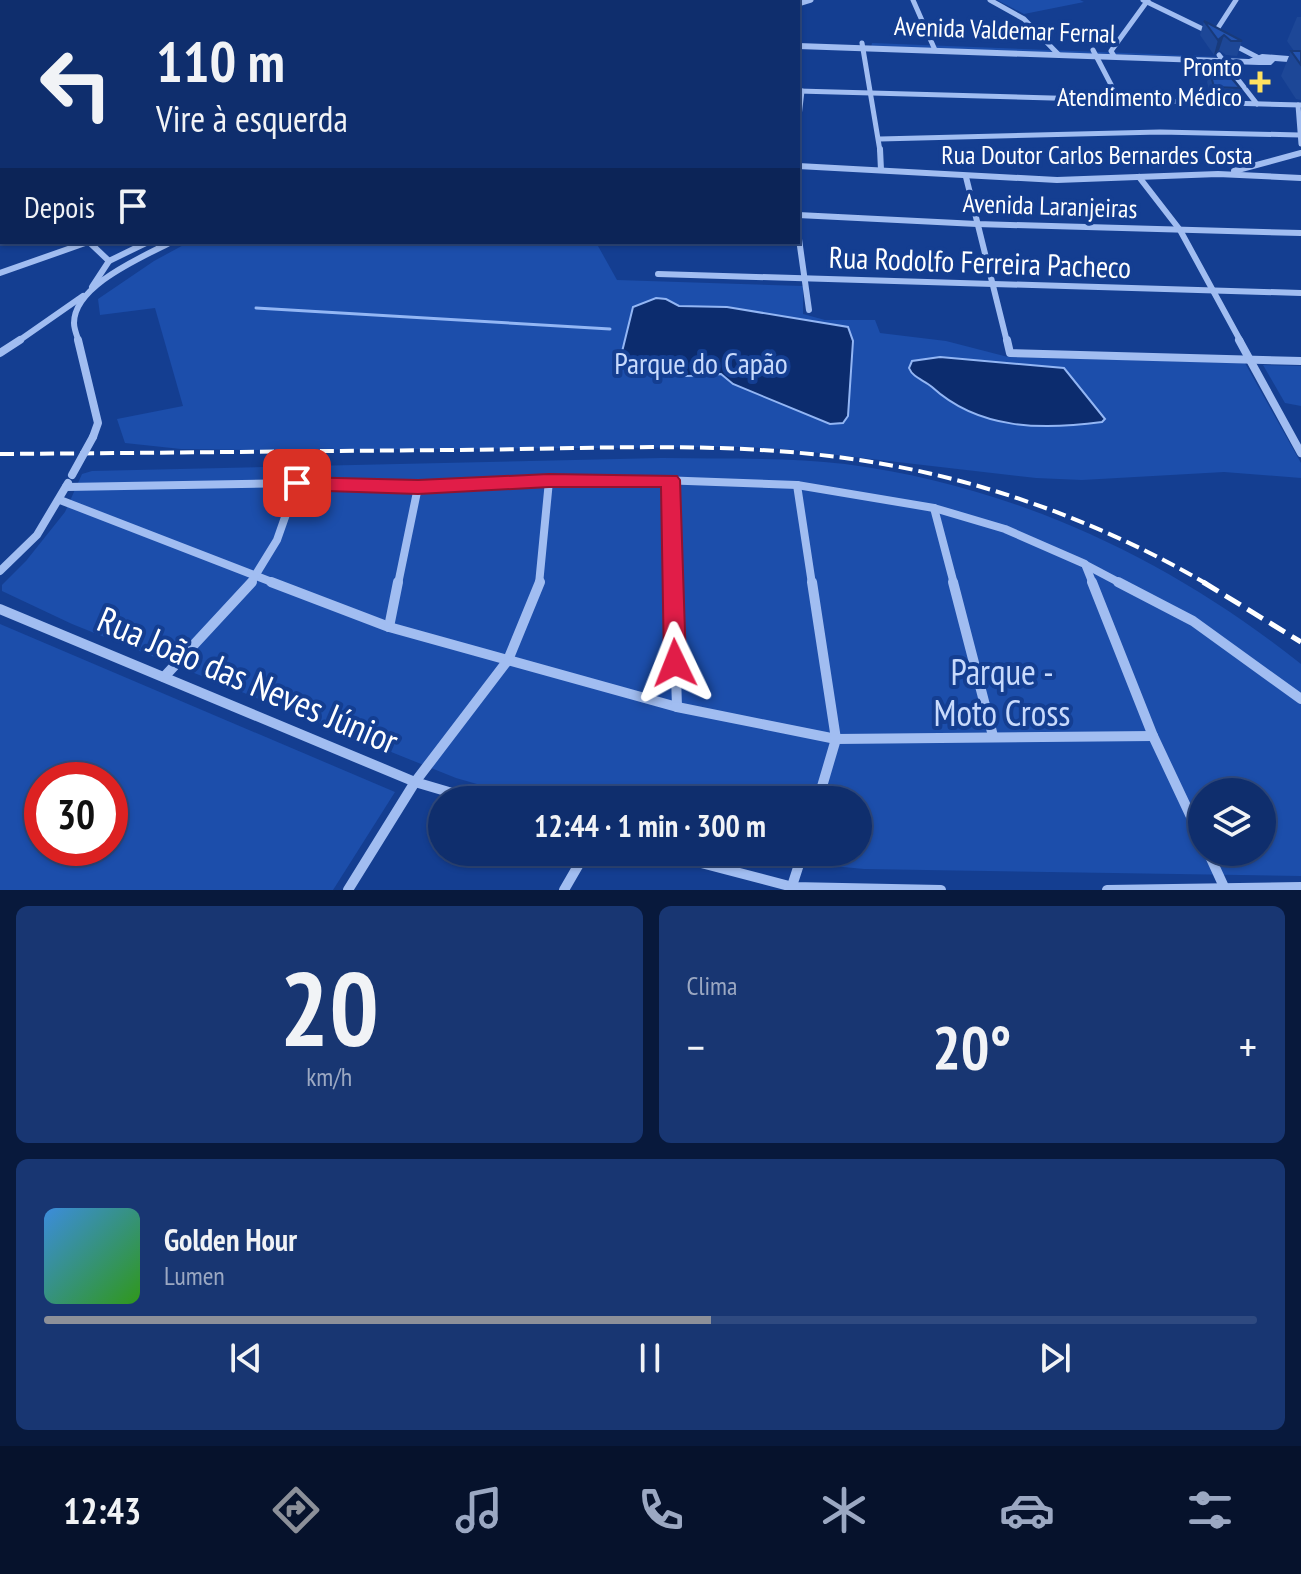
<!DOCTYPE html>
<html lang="pt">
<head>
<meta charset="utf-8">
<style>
	body { margin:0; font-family:"PT Sans Narrow",sans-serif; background:#183672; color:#f1f3f6; height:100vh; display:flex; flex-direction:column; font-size:30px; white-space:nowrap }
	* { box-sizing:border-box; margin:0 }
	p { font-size:26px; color:#9ba8c2 }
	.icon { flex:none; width:44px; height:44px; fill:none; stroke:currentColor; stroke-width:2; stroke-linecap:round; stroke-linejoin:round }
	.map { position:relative; height:890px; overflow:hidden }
	.side { display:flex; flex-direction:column; gap:16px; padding:16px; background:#08193c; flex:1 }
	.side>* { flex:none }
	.guide { position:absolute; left:0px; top:0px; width:800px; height:244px; box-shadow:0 2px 6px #0004,0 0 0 2px #2f4a80; background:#0f2e6d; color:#f1f3f6; overflow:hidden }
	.tools { position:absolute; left:1188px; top:778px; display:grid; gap:16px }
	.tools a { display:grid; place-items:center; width:88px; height:88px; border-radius:50%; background:#0f2e6d; box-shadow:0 2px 6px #0004,0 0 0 2px #2f4a80; font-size:40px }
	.speed { position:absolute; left:24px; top:762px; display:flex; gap:16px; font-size:40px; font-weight:700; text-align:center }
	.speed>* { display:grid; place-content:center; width:104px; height:104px; border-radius:50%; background:#0f2e6d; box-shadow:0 2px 6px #0004,0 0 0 2px #2f4a80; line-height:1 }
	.speed .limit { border:12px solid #d22; background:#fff; color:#111 }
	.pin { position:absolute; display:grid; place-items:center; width:68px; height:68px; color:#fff; margin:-34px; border-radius:16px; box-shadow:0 4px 12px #0006 }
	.me { position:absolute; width:88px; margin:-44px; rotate:358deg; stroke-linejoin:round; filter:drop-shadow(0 0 6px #0008) }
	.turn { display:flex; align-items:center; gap:28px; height:168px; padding:0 24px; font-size:36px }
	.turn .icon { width:104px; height:104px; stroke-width:2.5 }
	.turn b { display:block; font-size:56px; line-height:68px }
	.then { display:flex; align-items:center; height:76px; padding:0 24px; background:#0003; gap:16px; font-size:30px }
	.big { font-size:60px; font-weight:700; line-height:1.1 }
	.side .tile { flex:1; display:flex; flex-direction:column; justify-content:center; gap:12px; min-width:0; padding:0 28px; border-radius:12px; background:#183672 }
	.side .dial { align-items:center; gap:0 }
	.dial b { font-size:104px; line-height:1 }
	.song { display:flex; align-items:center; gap:24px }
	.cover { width:96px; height:96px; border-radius:12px; background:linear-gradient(135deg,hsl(210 70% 55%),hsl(110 70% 35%)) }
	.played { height:8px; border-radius:4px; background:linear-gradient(90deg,#8c9099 55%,#2f4a80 55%) }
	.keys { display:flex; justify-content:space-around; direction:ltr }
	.heat { display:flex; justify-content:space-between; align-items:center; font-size:44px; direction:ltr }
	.side .tiles { flex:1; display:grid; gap:16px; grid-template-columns:1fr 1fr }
	.tile:last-child { grid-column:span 2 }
	.trip { position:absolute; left:428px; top:786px; width:444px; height:80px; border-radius:40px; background:#0f2e6d; box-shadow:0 2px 6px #0004,0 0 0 2px #2f4a80; font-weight:700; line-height:80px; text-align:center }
	.tabs { display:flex; height:128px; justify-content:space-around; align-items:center; background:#06122c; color:#9ba8c2 }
	.tabs .icon { width:56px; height:56px }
	.tabs .active { color:#8c9099 }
	.tabs b { font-size:36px; color:#f1f3f6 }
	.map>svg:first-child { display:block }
	.green { fill:#1c4eab; fill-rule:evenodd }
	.water { fill:#0c2c6e; stroke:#93b6f4; stroke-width:2 }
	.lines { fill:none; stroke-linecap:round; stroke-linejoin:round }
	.stream { stroke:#93b6f4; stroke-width:3 }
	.minor-far3 { stroke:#a1bdf1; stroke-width:5 }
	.minor-far2 { stroke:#a1bdf1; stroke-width:6 }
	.minor-far1 { stroke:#a1bdf1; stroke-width:8 }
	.minor { stroke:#a1bdf1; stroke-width:10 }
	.tertiary { fill:#a1bdf1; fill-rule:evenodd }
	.rail-far1 { stroke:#fff; stroke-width:4; stroke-dasharray:14 6; stroke-linecap:butt }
	.rail { stroke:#fff; stroke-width:5; stroke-dasharray:18 8; stroke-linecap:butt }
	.minor-bridge { stroke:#a1bdf1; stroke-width:8 }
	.wall { fill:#1d4797 }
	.shaded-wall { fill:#183a7b }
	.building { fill:#2253b0; stroke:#183a7b; stroke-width:2 }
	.route { fill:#e11d48; stroke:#92132f; stroke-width:2 }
	.poi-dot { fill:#ffe261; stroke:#143e91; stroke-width:3 }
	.labels { text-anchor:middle; stroke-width:8; stroke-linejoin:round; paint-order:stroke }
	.far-street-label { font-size:26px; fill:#fff; stroke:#143e91 }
	.far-poi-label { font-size:26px; fill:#fff; stroke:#143e91; text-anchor:end }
	.street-label { font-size:30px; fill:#fff; stroke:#143e91 }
	.park-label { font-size:30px; fill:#c8dafc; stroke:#143e91 }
	.near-park-label { font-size:36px; fill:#c8dafc; stroke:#143e91 }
	.near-street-label { font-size:36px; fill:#fff; stroke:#143e91 }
</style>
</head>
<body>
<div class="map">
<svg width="1301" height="890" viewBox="0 0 1301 890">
	<rect width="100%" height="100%" fill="#143e91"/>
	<!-- green -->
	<g class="green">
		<path d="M997 0H1080L1084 2 1024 14Z"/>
		<path d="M872 43 1253 58 871 47Z"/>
		<path d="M189 242H587L598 246 617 280 803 286V314L825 320H875L880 333 946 341 1008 357 1245 363 1301 463V478L1224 472 1082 480 1036 478 785 449 742 447 253 450 181 449 125 443 117 419 183 406 155 308 100 315 98 299 154 261Z"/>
		<path d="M1263 365 1301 366V406L1285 403Z"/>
		<path d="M662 458C723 459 785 457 845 464 1014 486 1168 558 1301 664V876L864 869 780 861 741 852H858V800H533L456 778 72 624 2 591V585L26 561 65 512 82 474 92 471ZM1202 792H1262V852H1202Z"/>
		<path d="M0 624 395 792 333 890H0ZM42 780H110V848H42Z"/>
	</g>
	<!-- water -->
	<g class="water">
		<path d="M656 298 666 299 679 306 727 307 848 327 853 341 848 416 843 423 830 424 733 384 721 374C692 374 688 381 658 369 648 365 636 370 626 366L621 356 633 307Z"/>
		<path d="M940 357 1064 368 1105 419 1102 422C1042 430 979 430 932 387 924 380 913 378 909 368L912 361Z"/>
	</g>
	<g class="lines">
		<!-- stream -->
		<path class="stream" d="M256 308 610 329"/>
		<!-- minor-far3 -->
		<g class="minor-far3">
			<path d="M525 0 529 2"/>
			<path d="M913 0 935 50"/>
			<path d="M990 0 1024 19 1059 55"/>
			<path d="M1143 0 1211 33"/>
			<path d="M72 2 80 0"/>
			<path d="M200 2 209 0"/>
			<path d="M584 2 592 0"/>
			<path d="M671 2 679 0"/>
			<path d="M798 4 811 0"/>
			<path d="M1214 34 1236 0"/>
			<path d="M862 43 880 151"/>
			<path d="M1230 43 1257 57"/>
			<path d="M1093 50 1119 100"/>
			<path d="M1219 55 1257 104"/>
			<path d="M1114 56 1111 51 1148 0"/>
			<path d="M798 91 1301 105"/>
			<path d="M1298 105 1301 144"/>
			<path d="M798 125 802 91"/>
			<path d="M880 139 1160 132 1299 135"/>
		</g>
		<!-- minor-far2 -->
		<g class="minor-far2">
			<path d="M880 149 881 170"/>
			<path d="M798 166 1057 180 1218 174 1301 178"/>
			<path d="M1234 171 1301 153"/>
			<path d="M966 177 1007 342"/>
			<path d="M1139 177 1180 230 1241 342"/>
			<path d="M798 215 977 224 1301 233"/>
			<path d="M798 232 809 310"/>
			<path d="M89 242 109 261"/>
			<path d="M109 261 148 242"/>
			<path d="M0 273 88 242"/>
			<path d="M658 274 1301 293"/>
			<path d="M92 287 109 261"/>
			<path d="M17 342 83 296"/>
			<path d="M79 342C77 336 74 329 74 323 74 285 143 257 171 242"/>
		</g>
		<!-- minor-far1 -->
		<g class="minor-far1">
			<path d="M78 340 98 423 93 437"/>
			<path d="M1007 340 1010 353 1301 361"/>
			<path d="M1239 340 1301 453"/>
			<path d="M0 353 20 340"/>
			<path d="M670 480 673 584"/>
			<path d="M797 485 812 584"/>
			<path d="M66 487 297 483 418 487 660 480 797 485 934 508 1005 529 1085 564 1093 584"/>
			<path d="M60 500 277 584"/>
			<path d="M934 508 954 584"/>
			<path d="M1086 565 1122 584"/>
			<path d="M0 571 37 535 68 483"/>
			<path d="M250 584 277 540 297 483"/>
			<path d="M398 584 418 487"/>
			<path d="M539 584 549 481"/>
		</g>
		<!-- minor -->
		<g class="minor">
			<path d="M271 582 389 627 677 707 836 739 1153 736"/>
			<path d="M673 582 677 707"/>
			<path d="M812 582 836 739 818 800"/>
			<path d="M953 582 993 736"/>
			<path d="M1092 582 1153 736 1202 840"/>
			<path d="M1118 582 1193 621 1301 699"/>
			<path d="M0 609 415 782 476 800"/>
			<path d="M389 627 398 582"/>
			<path d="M164 677 252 582"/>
			<path d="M659 852 793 887 941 890"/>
			<path d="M1208 852 1225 889"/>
			<path d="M791 889 803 852"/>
			<path d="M348 890 415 782 508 660 540 582"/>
			<path d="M564 890 586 852"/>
			<path d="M1107 890 1301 887"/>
		</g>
		<!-- tertiary -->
		<g class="tertiary">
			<path d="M674 0H684L686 2H676Z"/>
			<path d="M690 0H700L702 2H692Z"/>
			<path d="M798 43 1249 59 1262 54 1301 57V63L1275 61 1271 65H1259L798 49Z"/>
		</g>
		<!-- rail-far1 -->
		<path class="rail-far1" d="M0 454C153 453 305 451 458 450 590 449 727 440 859 460 980 478 1101 522 1207 584"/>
		<!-- rail -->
		<path class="rail" d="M1203 582 1301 642"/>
		<!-- minor-bridge -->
		<path class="minor-bridge" d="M72 475 93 437"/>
	</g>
	<!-- wall -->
	<g class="wall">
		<path d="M1297 17H1301V100L1296 99 1281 76 1291 51H1294L1287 41Z"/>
		<path d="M1204 21 1242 41 1237 56 1226 55 1219 50 1214 55 1200 35Z"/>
		<path d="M1210 72 1240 88 1236 98 1211 97 1207 82Z"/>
	</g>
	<!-- shaded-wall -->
	<path class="shaded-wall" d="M1224 35 1219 50 1214 55 1218 40Z"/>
	<!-- building -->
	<g class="building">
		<path d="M1204 21 1242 41H1231L1224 35 1218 40Z"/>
		<path d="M1291 51H1301V65Z"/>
		<path d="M1210 72 1227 73 1240 88 1214 87Z"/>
	</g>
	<!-- route -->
	<path class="route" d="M549 474 677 476 680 480 686 663 683 670 675 672 668 670 664 663 661 487H549L418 494 297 490 288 483 297 477 418 480Z"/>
	<!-- markers -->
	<path class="poi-dot" d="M1256 70h8v8h8v8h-8v8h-8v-8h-8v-8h8z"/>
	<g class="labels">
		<!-- far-street labels -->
		<g class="far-street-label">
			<text transform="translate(1005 30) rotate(2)" y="9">Avenida Valdemar Fernal</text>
			<text x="1097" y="164">Rua Doutor Carlos Bernardes Costa</text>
			<text transform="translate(1050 206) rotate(2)" y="9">Avenida Laranjeiras</text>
		</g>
		<!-- far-poi labels -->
		<g class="far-poi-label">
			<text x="1242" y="76">Pronto<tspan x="1242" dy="30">Atendimento Médico</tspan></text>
		</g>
		<!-- street labels -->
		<g class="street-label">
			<text transform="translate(980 263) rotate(2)" y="10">Rua Rodolfo Ferreira Pacheco</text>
		</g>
		<!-- park labels -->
		<g class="park-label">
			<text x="701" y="374">Parque do Capão</text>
		</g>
		<!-- near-park labels -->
		<g class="near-park-label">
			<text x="1002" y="685">Parque -<tspan x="1002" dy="41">Moto Cross</tspan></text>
		</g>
		<!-- near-street labels -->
		<g class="near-street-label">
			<text transform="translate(248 680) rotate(23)" y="13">Rua João das Neves Júnior</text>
		</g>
	</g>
</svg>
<div class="tools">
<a><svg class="icon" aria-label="layers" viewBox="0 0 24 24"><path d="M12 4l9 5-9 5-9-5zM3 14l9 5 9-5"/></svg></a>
</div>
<div class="speed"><div class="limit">30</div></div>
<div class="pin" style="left:297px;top:483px;background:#d93025"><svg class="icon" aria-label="arrive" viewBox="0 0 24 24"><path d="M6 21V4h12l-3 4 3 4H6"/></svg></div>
<svg class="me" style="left:675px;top:663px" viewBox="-20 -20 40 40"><path d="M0-17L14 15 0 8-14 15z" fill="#e11d48" stroke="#fff" stroke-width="4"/></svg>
<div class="trip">12:44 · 1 min · 300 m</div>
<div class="guide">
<div class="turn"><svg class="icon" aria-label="left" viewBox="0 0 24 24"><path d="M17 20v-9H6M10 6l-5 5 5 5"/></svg><div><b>110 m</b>Vire à esquerda</div></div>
<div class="then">Depois<svg class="icon" aria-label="arrive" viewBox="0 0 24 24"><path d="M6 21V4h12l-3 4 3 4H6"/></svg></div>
</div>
</div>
<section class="side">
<div class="tiles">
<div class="tile dial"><b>20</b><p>km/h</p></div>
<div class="tile"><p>Clima</p>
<div class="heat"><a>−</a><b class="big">20°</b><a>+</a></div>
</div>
<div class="tile">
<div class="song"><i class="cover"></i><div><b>Golden Hour</b><p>Lumen</p></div></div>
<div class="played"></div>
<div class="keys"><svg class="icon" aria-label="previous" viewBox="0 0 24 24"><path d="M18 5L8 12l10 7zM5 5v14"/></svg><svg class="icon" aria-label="pause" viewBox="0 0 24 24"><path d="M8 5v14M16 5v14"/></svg><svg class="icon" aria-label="next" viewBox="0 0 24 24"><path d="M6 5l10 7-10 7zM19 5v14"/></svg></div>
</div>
</div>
</section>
<nav class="tabs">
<b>12:43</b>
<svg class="icon active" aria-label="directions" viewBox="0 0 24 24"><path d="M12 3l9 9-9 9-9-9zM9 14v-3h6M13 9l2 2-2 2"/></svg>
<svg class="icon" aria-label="music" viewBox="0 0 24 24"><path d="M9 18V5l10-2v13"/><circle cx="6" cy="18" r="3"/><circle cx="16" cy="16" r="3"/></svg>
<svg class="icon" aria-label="phone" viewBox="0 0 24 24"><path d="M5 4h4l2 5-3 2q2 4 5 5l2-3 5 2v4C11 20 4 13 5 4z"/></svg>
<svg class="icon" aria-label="climate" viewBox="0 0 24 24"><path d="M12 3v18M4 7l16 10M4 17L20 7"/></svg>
<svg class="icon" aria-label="car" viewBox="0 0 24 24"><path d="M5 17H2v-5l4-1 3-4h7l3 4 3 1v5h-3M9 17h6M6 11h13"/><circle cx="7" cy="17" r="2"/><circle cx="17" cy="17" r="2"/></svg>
<svg class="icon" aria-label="filters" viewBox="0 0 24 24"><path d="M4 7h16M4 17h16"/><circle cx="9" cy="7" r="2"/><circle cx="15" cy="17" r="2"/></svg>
</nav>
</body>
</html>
